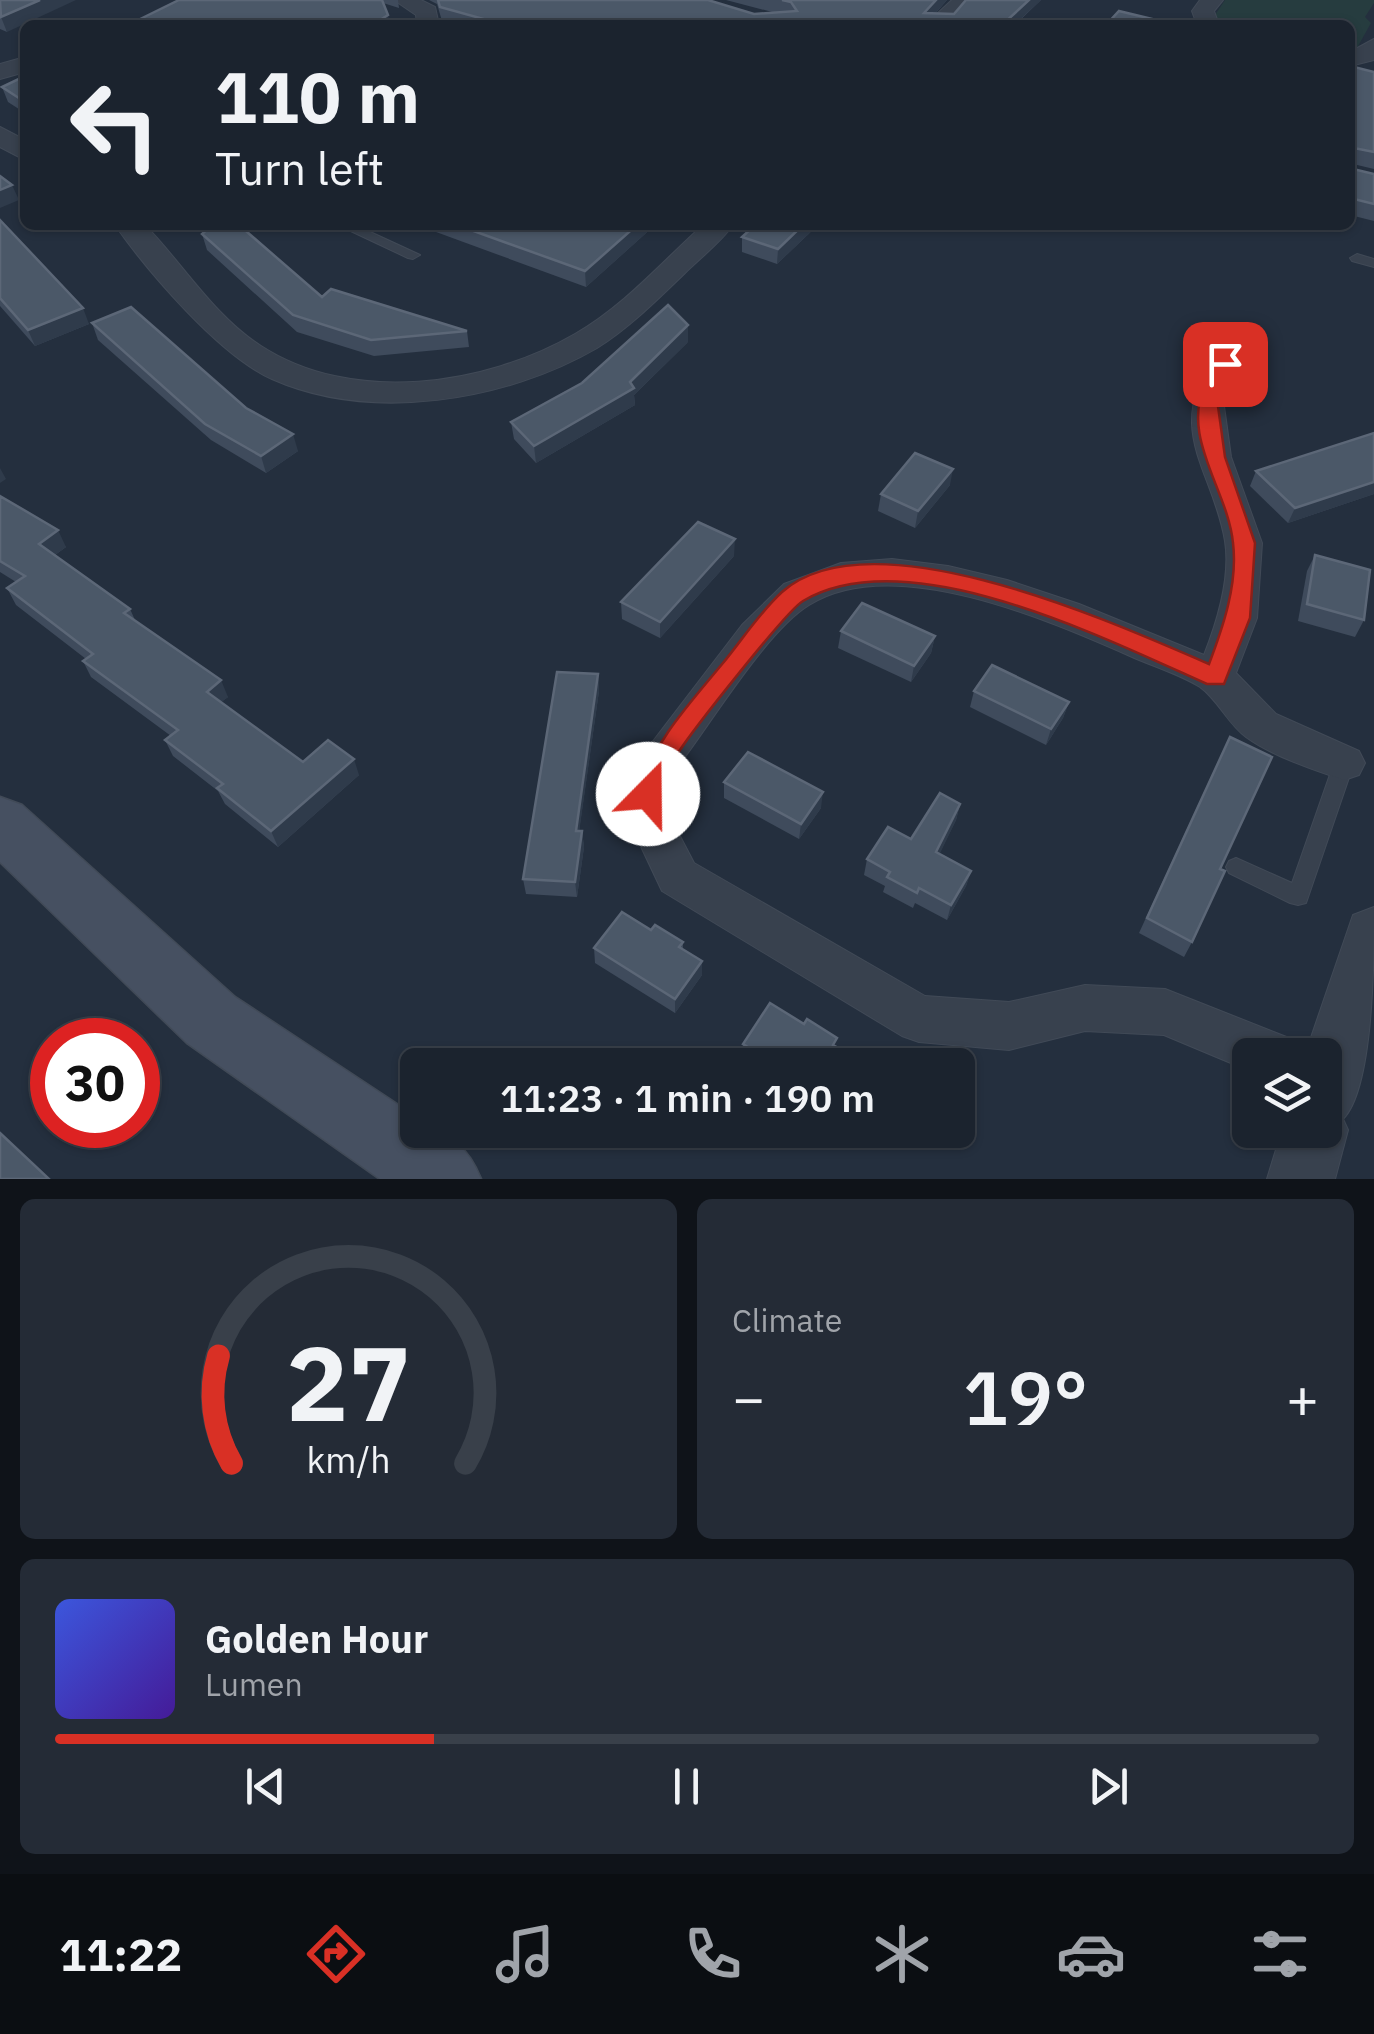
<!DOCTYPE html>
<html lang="en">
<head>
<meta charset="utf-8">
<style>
	body { margin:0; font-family:"IBM Plex Sans",sans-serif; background:#242b36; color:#f1f3f6; height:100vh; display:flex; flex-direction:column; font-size:38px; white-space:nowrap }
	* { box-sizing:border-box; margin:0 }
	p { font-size:32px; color:#a0a4aa }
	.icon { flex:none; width:55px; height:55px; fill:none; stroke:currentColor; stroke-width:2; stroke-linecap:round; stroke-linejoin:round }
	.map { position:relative; height:1179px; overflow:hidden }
	.sheet { display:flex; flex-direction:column; gap:20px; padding:20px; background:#0f1319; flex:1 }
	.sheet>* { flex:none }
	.hud { position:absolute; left:20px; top:20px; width:1335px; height:210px; border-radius:15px; box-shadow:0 2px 8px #0004,0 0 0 2px #39404a; background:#1b232e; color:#f1f3f6; overflow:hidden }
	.controls { position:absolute; left:1232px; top:1038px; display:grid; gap:20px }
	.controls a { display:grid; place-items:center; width:110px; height:110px; border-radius:15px; background:#1b232e; box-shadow:0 2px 8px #0004,0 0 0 2px #39404a; font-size:50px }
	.speed { position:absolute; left:30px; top:1018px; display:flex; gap:20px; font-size:50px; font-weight:700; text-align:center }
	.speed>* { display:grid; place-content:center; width:130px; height:130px; border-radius:50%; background:#1b232e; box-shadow:0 2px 8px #0004,0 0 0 2px #39404a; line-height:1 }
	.speed .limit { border:15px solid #d22; background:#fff; color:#111 }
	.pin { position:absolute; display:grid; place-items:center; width:85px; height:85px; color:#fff; margin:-42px; border-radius:20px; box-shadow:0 5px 15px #0006 }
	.me { position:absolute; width:110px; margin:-55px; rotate:22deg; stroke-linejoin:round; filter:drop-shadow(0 0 8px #0008) }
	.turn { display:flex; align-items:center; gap:35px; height:210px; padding:0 30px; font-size:45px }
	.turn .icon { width:130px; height:130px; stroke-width:2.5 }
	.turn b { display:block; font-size:70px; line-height:85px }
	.big { font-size:75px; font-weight:600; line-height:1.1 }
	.sheet .card { flex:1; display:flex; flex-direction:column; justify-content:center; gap:15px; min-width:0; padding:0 35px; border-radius:15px; background:#242b36 }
	.sheet .dial { align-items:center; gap:0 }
	.dial svg { height:260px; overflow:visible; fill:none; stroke:#39404a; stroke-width:7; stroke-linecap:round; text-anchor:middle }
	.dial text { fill:#f1f3f6; stroke:none }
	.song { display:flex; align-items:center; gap:30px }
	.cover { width:120px; height:120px; border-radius:15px; background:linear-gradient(135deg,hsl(230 70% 55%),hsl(260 70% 35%)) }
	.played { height:10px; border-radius:5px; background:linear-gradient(90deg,#d93025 30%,#39404a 30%) }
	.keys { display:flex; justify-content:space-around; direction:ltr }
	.heat { display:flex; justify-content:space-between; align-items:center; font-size:55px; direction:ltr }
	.sheet .tiles { flex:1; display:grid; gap:20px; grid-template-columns:1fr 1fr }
	.card:last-child { grid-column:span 2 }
	.trip { position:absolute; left:400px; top:1048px; width:575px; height:100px; border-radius:15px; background:#1b232e; box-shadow:0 2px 8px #0004,0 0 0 2px #39404a; font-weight:600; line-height:100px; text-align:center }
	.menu { display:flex; height:160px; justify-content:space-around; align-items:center; background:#0b0e12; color:#a0a4aa }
	.menu .icon { width:70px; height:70px }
	.menu .on { color:#d93025 }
	.menu b { font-size:45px; color:#f1f3f6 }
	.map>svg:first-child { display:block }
	.green { fill:#263c3f }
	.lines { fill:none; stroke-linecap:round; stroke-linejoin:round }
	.service-casing { stroke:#414a57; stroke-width:2 }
	.minor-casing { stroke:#414a57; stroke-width:2 }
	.tertiary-casing { stroke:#414a57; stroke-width:2 }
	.secondary-casing { stroke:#414a57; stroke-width:3 }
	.service { fill:#38414e; fill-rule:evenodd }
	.minor { fill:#38414e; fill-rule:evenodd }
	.tertiary { fill:#38414e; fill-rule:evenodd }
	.secondary { fill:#465061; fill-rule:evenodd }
	.wall { fill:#3f4b5c }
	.shaded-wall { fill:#2f3b4b }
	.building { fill:#4b5868; stroke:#5c6777; stroke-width:2.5 }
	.route { fill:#d93025; stroke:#8d1f18; stroke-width:2.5 }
</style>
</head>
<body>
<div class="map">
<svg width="1374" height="1179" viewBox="0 0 1374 1179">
	<rect width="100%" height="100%" fill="#242f3e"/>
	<!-- green -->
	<path class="green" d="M1225 0H1374V3L1365 17 1371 23 1357 48 1350 51V25H1221L1215 15Z"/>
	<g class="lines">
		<defs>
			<g id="service">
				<path d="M338 225H355L420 255 413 259 408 258Z"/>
				<path d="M1357 254 1374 259V267L1352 261 1350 258Z"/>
				<path d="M1344 755 1351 757 1354 763 1306 903 1298 905 1290 903 1229 873 1226 867 1229 861 1236 858 1292 883 1334 763 1337 757Z"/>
			</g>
			<g id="minor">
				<path d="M394 0H421L435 7 439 25H417L416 15Z"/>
				<path d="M952 0H976L949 25H925Z"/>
				<path d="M1200 0H1223L1214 11 1219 25H1197L1192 11Z"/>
				<path d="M1374 39V60L1350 66V52Z"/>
				<path d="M25 57V72L0 79V64Z"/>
				<path d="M0 127 25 140V160L0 147Z"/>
				<path d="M115 225H145C183 264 214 316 261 346 352 405 485 386 575 334 623 307 662 262 703 225H733C720 243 700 258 684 274 657 300 629 328 597 348 506 401 371 423 272 379 220 356 148 272 115 225Z"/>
				<path d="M1225 354 1241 364 1223 399 1231 457 1262 543 1257 618 1236 673 1276 714 1359 751 1365 763 1359 775 1344 780C1314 770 1272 756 1246 737 1228 724 1218 700 1200 687 1179 674 1152 666 1130 656 1048 620 893 552 809 605 768 630 714 718 684 758L673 783 671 819 694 863 925 996 1009 1002 1085 985 1165 989 1289 1038 1296 1055H1250V1071L1164 1035 1085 1031 1009 1050 919 1042 902 1036 662 891 628 819 630 783 644 753 742 625 784 584 841 563 892 559 948 566 1007 580 1079 604 1204 655C1217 622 1231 578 1225 541 1213 469 1164 432 1214 357Z"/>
			</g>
			<path id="tertiary" d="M1374 907C1374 955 1374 1088 1343 1119L1348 1130 1335 1179H1267L1282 1130H1325V1055H1305L1353 915Z"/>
			<path id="secondary" d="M0 797 22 805 235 997 418 1118V1130C451 1130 469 1150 481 1179H380L187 1043 0 862Z"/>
		</defs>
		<!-- service casing -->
		<use href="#service" class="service-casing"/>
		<!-- minor casing -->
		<use href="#minor" class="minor-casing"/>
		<!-- tertiary casing -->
		<use href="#tertiary" class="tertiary-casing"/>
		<!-- secondary casing -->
		<use href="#secondary" class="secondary-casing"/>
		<!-- service -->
		<use href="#service" class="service"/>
		<!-- minor -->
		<use href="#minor" class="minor"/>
		<!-- tertiary -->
		<use href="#tertiary" class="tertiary"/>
		<!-- secondary -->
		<use href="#secondary" class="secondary"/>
	</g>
	<!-- wall -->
	<g class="wall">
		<path d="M0 0 7 32 0 29Z"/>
		<path d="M179 0H398L399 8 383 3Z"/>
		<path d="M429 0H708L754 14 776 13 726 0H947L935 14H954L966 0H1041L1015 25H456L442 21 437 4Z"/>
		<path d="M1350 66 1374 72V169L1353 164V169L1374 174V221L1350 215Z"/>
		<path d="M25 76V113L8 102 2 87Z"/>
		<path d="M0 220 89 324 35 346 0 306Z"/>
		<path d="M417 225H655L586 287Z"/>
		<path d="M818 225 777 264 742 252V237Z"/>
		<path d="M202 234 322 297 467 331 469 347 374 356 297 332 207 250Z"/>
		<path d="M92 323 246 408 298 451 266 473 211 440 98 340Z"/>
		<path d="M688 342 634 395 635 405 536 463 514 439 511 422 582 383Z"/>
		<path d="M1374 433V494L1288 523 1250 486 1256 471Z"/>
		<path d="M950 485 915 528 878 511 881 494Z"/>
		<path d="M0 496 66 547 55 555 130 609 135 620 228 697 221 702 303 762 359 775 278 847 225 804 218 791 173 756 165 740 171 736 91 677 83 661 86 659 16 605 7 588 16 582 0 572Z"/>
		<path d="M1315 555 1364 620 1355 637 1298 621 1307 571Z"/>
		<path d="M734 556 660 638 622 619 621 602Z"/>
		<path d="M841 631 935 636 931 653 911 682 838 648Z"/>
		<path d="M598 674 599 691 579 831H582L584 847 577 897 526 894 523 879Z"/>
		<path d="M974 691 1069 702 1063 718 1046 745 970 707Z"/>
		<path d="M1222 753 1220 869 1192 942 1184 957 1139 933Z"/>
		<path d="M724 782 821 808 799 839 724 798Z"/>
		<path d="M960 804 956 820 939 854 971 871 966 886 947 920 915 903 913 908 883 892 885 886 864 875 867 859 911 839Z"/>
		<path d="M651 930 683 942V949L702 961V975L675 1013 595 963 594 948Z"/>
		<path d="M743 1044 836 1047 858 1059 856 1065H754L742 1058Z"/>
	</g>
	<!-- shaded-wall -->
	<g class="shaded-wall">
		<path d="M40 0H76L7 32 1 17Z"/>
		<path d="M936 0H947L925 25 924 13Z"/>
		<path d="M1029 0H1041L1014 25H1002Z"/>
		<path d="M388 15 390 25H372Z"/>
		<path d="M12 185 19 200 0 208V190Z"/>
		<path d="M637 225H655L586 287 585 271Z"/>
		<path d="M803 225H818L777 264 778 249Z"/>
		<path d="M83 308 89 324 35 346 28 330Z"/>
		<path d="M688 325V342L634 395 635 405 536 463 534 446 630 382Z"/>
		<path d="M293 434 298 451 266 473 261 456Z"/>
		<path d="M0 468 6 479 0 483Z"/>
		<path d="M953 469 950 485 915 528 918 511Z"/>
		<path d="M1374 482V494L1288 523 1295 508Z"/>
		<path d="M58 530 66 547 48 560 39 544Z"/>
		<path d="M735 539 734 556 660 638V622Z"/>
		<path d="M935 636 931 653 911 682 914 666Z"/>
		<path d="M598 674 599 691 577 847 576 831Z"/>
		<path d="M221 680 228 697 214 708 207 692Z"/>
		<path d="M1069 702 1063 718 1046 745 1051 729Z"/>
		<path d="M354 759 359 775 278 847 271 831Z"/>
		<path d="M823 792 821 808 799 839 801 824Z"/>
		<path d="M960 804 956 820 933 868 936 852Z"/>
		<path d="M582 831 584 847 577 897 575 882Z"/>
		<path d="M971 871 966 886 947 920 951 905Z"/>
		<path d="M702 961V975L675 1013V999Z"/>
	</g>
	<!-- building -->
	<g class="building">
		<path d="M0 0H40L1 17Z"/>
		<path d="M179 0H382L388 15 372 25H128Z"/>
		<path d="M438 0H708L754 14 797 11 791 2 782 0H936L924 13 954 14 966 0H1029L1002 25H900L891 23 883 25H505L440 7Z"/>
		<path d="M1119 11 1177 25H1106Z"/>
		<path d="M1350 66 1374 72V152L1354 148 1353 169 1374 174V204L1350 198Z"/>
		<path d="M25 76V102L2 87Z"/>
		<path d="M0 176 12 185 0 190Z"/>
		<path d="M0 220 83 308 28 330 0 298Z"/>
		<path d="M212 225H239L322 297 331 289 467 331 371 340 293 315 202 234Z"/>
		<path d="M457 225H637L585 271Z"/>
		<path d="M755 225H803L778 249 742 237Z"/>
		<path d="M668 305 688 325 630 382 634 388 534 446 511 422 582 383Z"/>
		<path d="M131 307 246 408 293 434 261 456 205 424 92 323Z"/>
		<path d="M1374 433V482L1295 508 1256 471Z"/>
		<path d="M915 453 953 469 918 511 881 494Z"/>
		<path d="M0 496 58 530 39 544 130 609 124 613 221 680 207 692 303 762 328 740 354 759 271 831 217 788 223 784 165 740 178 730 83 661 93 654 7 588 25 576 0 561Z"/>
		<path d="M698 522 735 539 660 622 621 602Z"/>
		<path d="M1315 555 1370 570 1364 620 1307 604Z"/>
		<path d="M862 603 935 636 914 666 841 631Z"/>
		<path d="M992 665 1069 702 1051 729 974 691Z"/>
		<path d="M557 672 598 674 576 831H582L575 882 523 879Z"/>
		<path d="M1230 737 1272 757 1220 869 1225 871 1192 942 1147 918Z"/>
		<path d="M748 752 823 792 801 824 724 782Z"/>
		<path d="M940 793 960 804 936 852 971 871 951 905 919 888 917 893 887 877 890 872 867 859 888 827 911 839Z"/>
		<path d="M622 912 651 930 655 925 683 942 679 947 702 961 675 999 594 948Z"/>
		<path d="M770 1003 804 1024 807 1019 837 1038 833 1045 858 1059 854 1065H777L743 1044Z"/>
		<path d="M0 1133 49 1179H0Z"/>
	</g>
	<!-- route -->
	<path class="route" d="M1225 358 1235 364 1217 399 1225 457 1255 543 1250 618 1224 684H1207C1106 639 908 539 803 601 787 610 692 731 678 753 668 767 665 786 657 802H639L635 794C659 736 684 710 723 663 742 640 760 612 782 592 872 513 1114 623 1209 664 1223 627 1238 584 1233 543 1228 489 1178 436 1207 380 1212 370 1214 361 1225 358Z"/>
</svg>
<div class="controls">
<a><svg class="icon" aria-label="layers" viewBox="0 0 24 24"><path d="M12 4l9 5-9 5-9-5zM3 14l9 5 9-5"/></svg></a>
</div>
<div class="speed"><div class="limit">30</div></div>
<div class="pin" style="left:1225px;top:364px;background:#d93025"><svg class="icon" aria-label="arrive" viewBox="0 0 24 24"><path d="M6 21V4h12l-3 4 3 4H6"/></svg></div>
<svg class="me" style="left:648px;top:794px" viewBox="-20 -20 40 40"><circle r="19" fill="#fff"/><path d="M0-13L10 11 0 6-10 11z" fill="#d93025"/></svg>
<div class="trip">11:23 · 1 min · 190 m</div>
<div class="hud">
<div class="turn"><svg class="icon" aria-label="left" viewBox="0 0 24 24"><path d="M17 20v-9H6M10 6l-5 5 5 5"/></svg><div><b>110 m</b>Turn left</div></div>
</div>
</div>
<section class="sheet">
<div class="tiles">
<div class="card dial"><svg viewBox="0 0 100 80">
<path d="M14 69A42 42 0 1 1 86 69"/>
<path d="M14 69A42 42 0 0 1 10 36" stroke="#d93025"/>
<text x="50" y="56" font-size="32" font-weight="700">27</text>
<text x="50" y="72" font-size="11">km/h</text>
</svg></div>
<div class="card"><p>Climate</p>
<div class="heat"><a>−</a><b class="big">19°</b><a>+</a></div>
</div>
<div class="card">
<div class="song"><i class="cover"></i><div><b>Golden Hour</b><p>Lumen</p></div></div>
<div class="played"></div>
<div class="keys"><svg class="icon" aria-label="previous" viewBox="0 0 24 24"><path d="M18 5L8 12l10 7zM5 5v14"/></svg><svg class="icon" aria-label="pause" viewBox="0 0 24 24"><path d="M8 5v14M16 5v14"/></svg><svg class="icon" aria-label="next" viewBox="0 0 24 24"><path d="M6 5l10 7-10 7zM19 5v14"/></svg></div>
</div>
</div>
</section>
<nav class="menu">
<b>11:22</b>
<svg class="icon on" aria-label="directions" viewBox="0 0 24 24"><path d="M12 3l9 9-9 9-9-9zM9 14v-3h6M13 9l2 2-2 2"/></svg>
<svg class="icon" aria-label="music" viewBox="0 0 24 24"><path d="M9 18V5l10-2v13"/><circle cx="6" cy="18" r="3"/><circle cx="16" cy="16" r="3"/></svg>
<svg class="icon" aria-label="phone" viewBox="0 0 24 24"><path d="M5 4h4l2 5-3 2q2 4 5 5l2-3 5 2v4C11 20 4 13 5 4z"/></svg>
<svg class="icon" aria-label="climate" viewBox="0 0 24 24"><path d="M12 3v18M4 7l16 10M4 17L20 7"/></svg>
<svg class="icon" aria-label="car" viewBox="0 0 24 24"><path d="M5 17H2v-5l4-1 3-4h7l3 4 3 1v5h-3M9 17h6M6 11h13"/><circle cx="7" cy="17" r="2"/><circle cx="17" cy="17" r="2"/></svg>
<svg class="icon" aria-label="filters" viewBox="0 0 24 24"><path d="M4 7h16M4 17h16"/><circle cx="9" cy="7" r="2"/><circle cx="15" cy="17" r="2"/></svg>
</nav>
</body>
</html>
